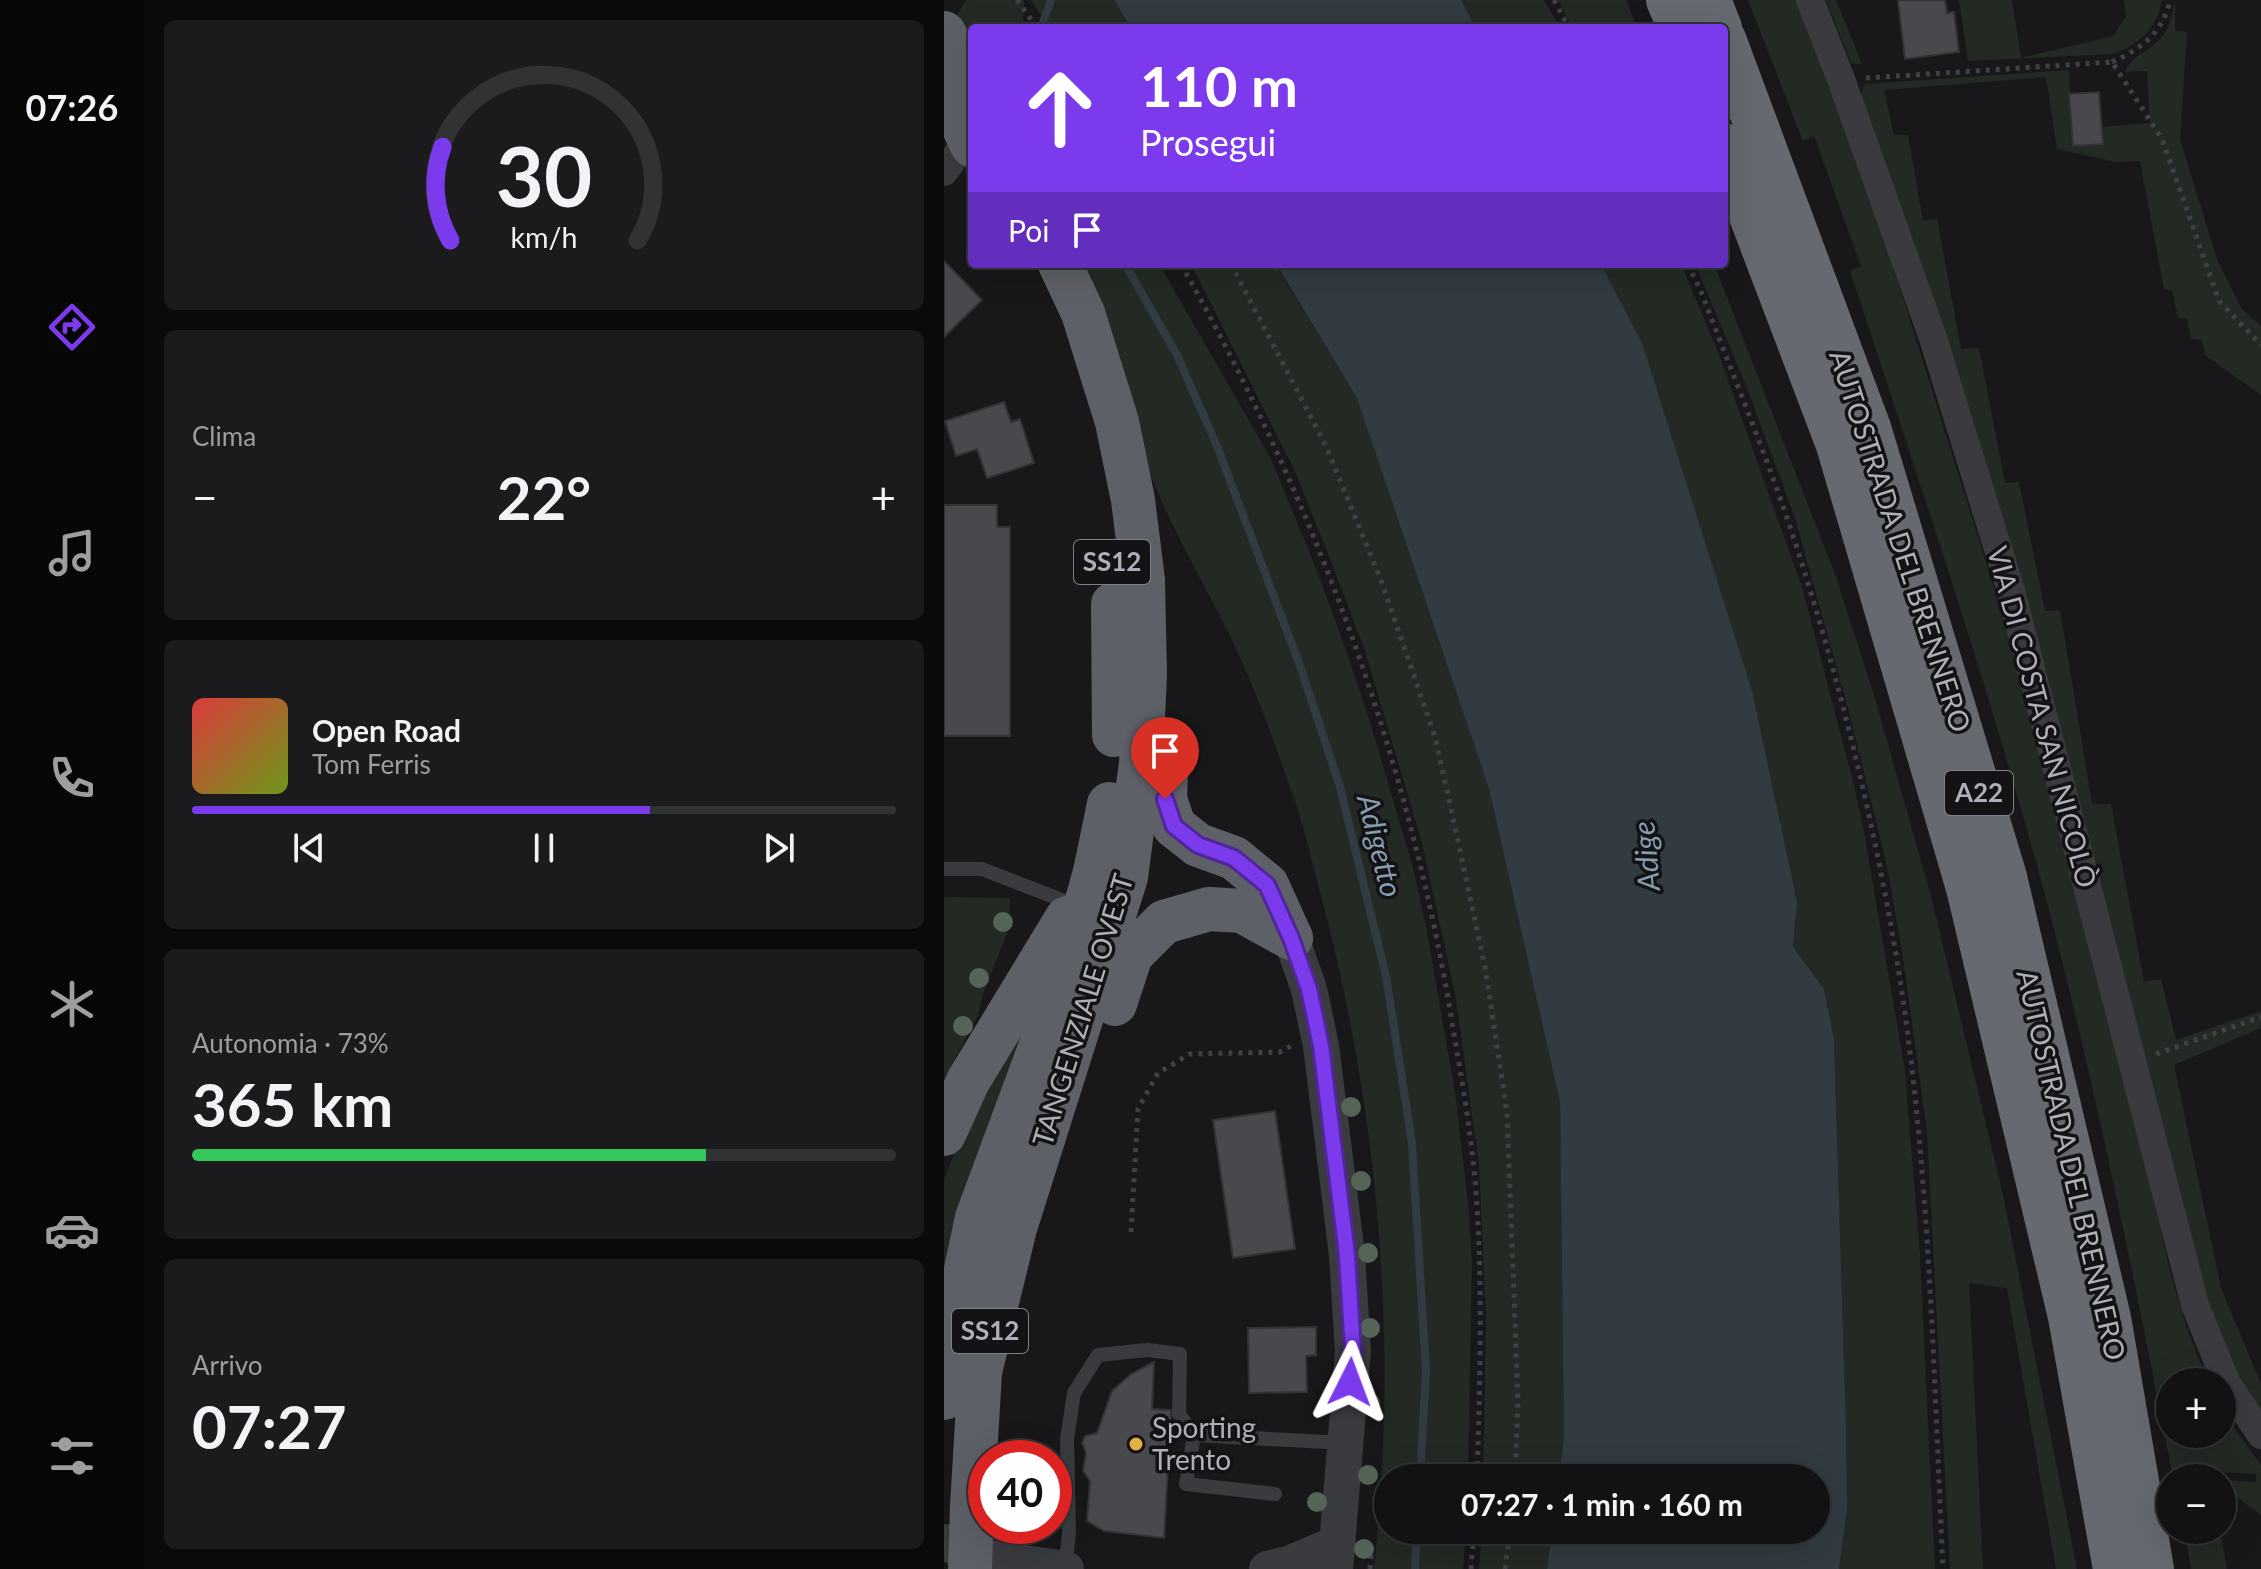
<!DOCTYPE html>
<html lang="it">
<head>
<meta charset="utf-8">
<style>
	body { margin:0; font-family:Lato,sans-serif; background:#1b1b1d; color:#f1f3f6; height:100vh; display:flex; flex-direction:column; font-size:30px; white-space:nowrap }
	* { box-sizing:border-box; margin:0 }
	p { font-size:26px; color:#9c9ea0 }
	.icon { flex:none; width:44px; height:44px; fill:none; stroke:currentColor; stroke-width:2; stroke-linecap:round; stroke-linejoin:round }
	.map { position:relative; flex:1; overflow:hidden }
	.side { display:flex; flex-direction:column; gap:20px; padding:20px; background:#0a0a0b; width:800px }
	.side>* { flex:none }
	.hud { position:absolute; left:24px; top:24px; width:760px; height:244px; border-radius:8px; box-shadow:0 8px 32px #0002,0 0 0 2px #313234; background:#7c3aed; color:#fff; overflow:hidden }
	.tools { position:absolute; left:1212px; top:1368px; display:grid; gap:16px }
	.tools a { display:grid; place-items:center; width:80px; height:80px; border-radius:50%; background:#121214; box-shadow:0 8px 32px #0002,0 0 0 2px #313234; font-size:40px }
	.speed { position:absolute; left:24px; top:1440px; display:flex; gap:16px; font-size:40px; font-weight:700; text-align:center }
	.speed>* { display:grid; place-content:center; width:104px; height:104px; border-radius:50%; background:#121214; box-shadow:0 8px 32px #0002,0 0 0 2px #313234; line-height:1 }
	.speed .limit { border:12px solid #d22; background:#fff; color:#111 }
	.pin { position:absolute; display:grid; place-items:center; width:68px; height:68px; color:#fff; margin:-82px -34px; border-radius:50% 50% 50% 0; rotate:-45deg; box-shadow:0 0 8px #0007 }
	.pin .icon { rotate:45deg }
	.me { position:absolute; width:88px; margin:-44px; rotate:3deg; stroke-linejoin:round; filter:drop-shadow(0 0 6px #0008) }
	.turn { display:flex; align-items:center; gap:28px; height:168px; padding:0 40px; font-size:36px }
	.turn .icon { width:104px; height:104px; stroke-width:2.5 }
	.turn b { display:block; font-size:56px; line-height:68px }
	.then { display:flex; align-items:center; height:76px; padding:0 40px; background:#0003; gap:16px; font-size:30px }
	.big { font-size:60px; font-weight:700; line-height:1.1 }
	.side .card { flex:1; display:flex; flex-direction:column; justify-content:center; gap:12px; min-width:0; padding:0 28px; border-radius:12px; background:#1b1b1d }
	.side .dial { align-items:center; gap:0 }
	.dial svg { height:208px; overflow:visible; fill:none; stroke:#313234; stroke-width:7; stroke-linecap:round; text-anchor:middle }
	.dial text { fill:#f1f3f6; stroke:none }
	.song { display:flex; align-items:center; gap:24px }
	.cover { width:96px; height:96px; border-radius:12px; background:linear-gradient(135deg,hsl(0 70% 55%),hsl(80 70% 35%)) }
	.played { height:8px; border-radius:4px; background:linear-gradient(90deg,#7c3aed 65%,#313234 65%) }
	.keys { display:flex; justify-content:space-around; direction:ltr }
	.heat { display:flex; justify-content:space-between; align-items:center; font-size:44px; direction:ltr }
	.charge { height:12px; border-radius:6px; background:linear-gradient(90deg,#34c759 73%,#313234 0) }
	.trip { position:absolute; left:430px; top:1464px; width:456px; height:80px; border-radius:40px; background:#121214; box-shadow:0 8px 32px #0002,0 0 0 2px #313234; font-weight:700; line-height:80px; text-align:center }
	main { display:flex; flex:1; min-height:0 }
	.tab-bar { display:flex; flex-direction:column; width:144px; justify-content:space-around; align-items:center; background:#070708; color:#9c9ea0 }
	.tab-bar .icon { width:56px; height:56px }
	.tab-bar .selected { color:#7c3aed }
	.tab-bar b { font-size:36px; color:#f1f3f6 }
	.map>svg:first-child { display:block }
	.green { fill:#232a24 }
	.water { fill:#323b42 }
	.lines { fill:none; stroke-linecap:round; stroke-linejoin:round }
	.stream { stroke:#323b42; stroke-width:8 }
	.building { fill:#48494d; stroke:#333336; stroke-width:2 }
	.path { stroke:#404146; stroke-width:5; stroke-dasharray:4 6; stroke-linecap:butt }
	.service { stroke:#3a3b3f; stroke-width:14 }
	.minor { stroke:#3a3b3f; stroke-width:28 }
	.tertiary { stroke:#3a3b3f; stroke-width:36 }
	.trunk { stroke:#5e6067; stroke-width:44 }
	.motorway { stroke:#666970; stroke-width:44 }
	.trunk-bridge { stroke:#5e6067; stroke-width:44 }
	.tree { fill:#546456 }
	.route-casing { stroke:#51269a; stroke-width:20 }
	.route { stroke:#7c3aed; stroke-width:14 }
	.poi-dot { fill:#e2b049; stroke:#131315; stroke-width:3 }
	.labels { text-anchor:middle; stroke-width:7; stroke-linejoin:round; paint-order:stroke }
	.shield { fill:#131315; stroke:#7e8188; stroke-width:2 }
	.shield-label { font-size:26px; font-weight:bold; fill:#acb0b9 }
	.street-label { font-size:28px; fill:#acb0b9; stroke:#131315 }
	.poi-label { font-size:28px; fill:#acb0b9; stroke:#131315; text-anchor:start }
	.water-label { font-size:30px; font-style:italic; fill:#869cb0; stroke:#131315 }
</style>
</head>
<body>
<main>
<nav class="tab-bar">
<b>07:26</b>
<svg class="icon selected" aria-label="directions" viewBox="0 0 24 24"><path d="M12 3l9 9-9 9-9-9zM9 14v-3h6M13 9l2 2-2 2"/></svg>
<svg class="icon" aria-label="music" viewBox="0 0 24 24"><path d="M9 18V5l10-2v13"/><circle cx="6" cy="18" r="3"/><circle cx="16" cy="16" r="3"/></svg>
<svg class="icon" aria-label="phone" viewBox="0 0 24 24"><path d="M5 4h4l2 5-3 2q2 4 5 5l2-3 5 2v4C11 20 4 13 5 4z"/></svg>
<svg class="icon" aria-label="climate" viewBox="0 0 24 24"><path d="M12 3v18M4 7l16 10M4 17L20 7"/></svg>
<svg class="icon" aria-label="car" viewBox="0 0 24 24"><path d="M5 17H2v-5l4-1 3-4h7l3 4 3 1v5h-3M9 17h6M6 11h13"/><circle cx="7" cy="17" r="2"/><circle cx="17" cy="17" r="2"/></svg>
<svg class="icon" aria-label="filters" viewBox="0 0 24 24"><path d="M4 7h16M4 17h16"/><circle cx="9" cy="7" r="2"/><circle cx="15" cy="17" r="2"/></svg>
</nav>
<section class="side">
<div class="card dial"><svg viewBox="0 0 100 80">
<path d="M14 69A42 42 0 1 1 86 69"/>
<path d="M14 69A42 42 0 0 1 11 33" stroke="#7c3aed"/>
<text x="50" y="56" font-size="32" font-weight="700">30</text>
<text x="50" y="72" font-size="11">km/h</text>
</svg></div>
<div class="card"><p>Clima</p>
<div class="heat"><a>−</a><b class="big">22°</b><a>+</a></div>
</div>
<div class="card">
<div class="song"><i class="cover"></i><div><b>Open Road</b><p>Tom Ferris</p></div></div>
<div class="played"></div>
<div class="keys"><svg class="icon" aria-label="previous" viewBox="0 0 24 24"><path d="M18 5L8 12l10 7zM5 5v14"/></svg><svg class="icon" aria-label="pause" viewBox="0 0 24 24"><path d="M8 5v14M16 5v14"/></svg><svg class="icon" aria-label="next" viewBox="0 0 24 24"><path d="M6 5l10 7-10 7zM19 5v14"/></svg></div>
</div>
<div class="card"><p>Autonomia · 73%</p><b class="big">365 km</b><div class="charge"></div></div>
<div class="card"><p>Arrivo</p><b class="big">07:27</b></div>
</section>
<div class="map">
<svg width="1317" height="1569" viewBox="0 0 1317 1569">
	<rect width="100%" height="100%" fill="#18181a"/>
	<!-- green -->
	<g class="green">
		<path d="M22 0H80L79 28H28V67L7 25Z"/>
		<path d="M87 0H170L187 28H105Z"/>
		<path d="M517 0H600L616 28H532Z"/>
		<path d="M614 0H682L693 28H629Z"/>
		<path d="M804 0H854L917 164 1066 639 1195 1132 1226 1271 1242 1326 1264 1382H1226V1434H1278V1411L1317 1465V1515L1278 1486V1480L1312 1482V1474L1253 1471 1254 1478H1229C1189 1271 1147 1062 1091 858 1036 660 970 466 906 271L917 266 870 136 859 141Z"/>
		<path d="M882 0H892L918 64 907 63Z"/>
		<path d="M1015 0H1068L1077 58 1169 36 1182 16 1180 0H1218C1213 28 1195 45 1169 54L1024 61Z"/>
		<path d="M1231 0V31L1243 32 1236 139 1273 259 1298 309 1317 326V395L1261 355 1258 340 1247 339 1243 319 1234 317 1228 291 1220 289 1196 161 1172 162 1113 149 1102 77 940 90 950 135H964L979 221 993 218 1017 349 1035 348 1061 483 1075 482 1101 611 1116 610 1148 804H1167L1200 982 1217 979 1232 1040 1317 1011V1028L1230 1065 1277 1288 1317 1384V1422L1267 1325 917 93 921 84 1125 70 1129 146 1158 144V127L1206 123 1203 71 1181 72C1187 55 1208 50 1218 37 1227 26 1228 12 1231 0Z"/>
		<path d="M128 264H215L327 459 371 566 401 647 427 725 468 864 482 926 511 1092 524 1202 528 1263 524 1478H444V1530H522L519 1569H430C455 1343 435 1111 376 892 367 859 360 825 348 793 335 755 321 716 305 678 282 621 249 569 223 513 187 432 160 347 128 264Z"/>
		<path d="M247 264H331L413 398 545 789 616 1102 620 1436 615 1478H539L542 1319 535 1165 511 993 477 839 420 648 383 551 350 469Z"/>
		<path d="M657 264H737L774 352 858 587 910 785 920 832 961 1071 976 1255 991 1569H895L903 1509 902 1428 890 1038 880 989 849 947 853 902 698 343Z"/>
		<path d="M751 264H770L891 574 930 695 988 900 1059 1195 1133 1569H1112L1063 1288 1025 1283 1039 1569H1006L983 1132 958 951 943 866 904 708 851 518 801 383Z"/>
		<path d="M0 897 66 898 65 928 39 994 34 1015 0 1079Z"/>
		<path d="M86 1012 0 1277V1180L10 1153Z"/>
		<path d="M538 1530H608L603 1569H535Z"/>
		<path d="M1240 1530H1276L1283 1569H1247Z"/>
	</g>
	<!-- water -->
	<g class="water">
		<path d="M170 0H517L532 28H187Z"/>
		<path d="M332 264H657L698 343 808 691 853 902 849 947 880 989 890 1038 902 1428 903 1509 895 1569H603L608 1530H872V1478H615L620 1436 616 1102 545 789 413 398Z"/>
	</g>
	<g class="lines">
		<!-- stream -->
		<g class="stream">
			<path d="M97 28 107 0"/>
			<path d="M181 264 233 355 273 446 355 663 396 787 442 976 468 1143 482 1371 476 1478"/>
			<path d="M471 1569 473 1530"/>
		</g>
	</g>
	<!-- building -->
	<g class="building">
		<path d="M954 0H1001L1003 13 1010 12 1015 52 961 59Z"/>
		<path d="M1155 92 1159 144 1129 146 1125 94Z"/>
		<path d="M0 261 38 300 0 337Z"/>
		<path d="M60 402 67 422 76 419 90 463 43 478 33 449 12 456 1 421Z"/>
		<path d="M0 505H53V527H66V736H0Z"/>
		<path d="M331 1111 351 1249 289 1258 269 1120Z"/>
		<path d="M372 1327V1355L362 1356 363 1392 305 1393 304 1328Z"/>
		<path d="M210 1362 208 1409 227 1410 220 1538 160 1531 143 1521 146 1481 139 1471 142 1452 138 1443 141 1436 153 1433 168 1391 187 1374Z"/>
	</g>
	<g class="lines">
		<!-- path -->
		<g class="path">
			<path d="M73 0 93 28"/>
			<path d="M610 0 625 28"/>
			<path d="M1168 62C1197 49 1219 33 1226 0"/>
			<path d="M922 78 1168 62 1218 139 1275 301 1317 345"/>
			<path d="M237 264C372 503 467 763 510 1034 519 1086 528 1139 532 1192 539 1287 536 1383 533 1478"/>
			<path d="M287 264 382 446 438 583 491 737 504 795 541 967 563 1113 574 1402 571 1478"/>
			<path d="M744 264 759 296C790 379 826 463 853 548 896 682 930 822 953 961 986 1162 989 1366 999 1569"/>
			<path d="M1212 1054 1317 1017"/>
			<path d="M187 1232 194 1109 214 1073 246 1054 336 1052 347 1046"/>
			<path d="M426 1569 428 1546"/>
			<path d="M527 1569 530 1530"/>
			<path d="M561 1569 566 1530"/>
		</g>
		<!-- service -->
		<g class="service">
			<path d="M0 869H38L131 905"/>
			<path d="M331 1494 242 1484 250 1435 401 1443"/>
			<path d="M121 1569 125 1534 123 1439 130 1393 154 1355 203 1350 236 1354 235 1414 250 1435"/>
		</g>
		<!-- minor -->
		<g class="minor">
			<path d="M866 0 897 79 989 338 1067 591 1251 1305 1282 1382 1317 1435"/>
			<path d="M0 172 25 138"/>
		</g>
		<!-- tertiary -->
		<g class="tertiary">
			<path d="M347 938 365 989 377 1046 403 1255 409 1351 391 1569"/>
			<path d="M0 1542 32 1556 122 1569"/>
			<path d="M323 1569 344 1564 394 1543"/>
		</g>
		<!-- trunk -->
		<g class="trunk">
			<path d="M0 33 28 87"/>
			<path d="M0 87 28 145"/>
			<path d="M169 604 170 735"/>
			<path d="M223 744 221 799 230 826 254 845 290 858 323 885 347 938"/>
			<path d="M171 1004 187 955 220 922 265 909 298 911 347 938"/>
			<path d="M0 1134 24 1081 123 918"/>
			<path d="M0 1398 1 1368 33 1218 121 980 151 872 165 804"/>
			<path d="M28 1507 36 1372 71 1228 182 877 197 763 201 674 199 580 189 500 173 422 139 313 116 264"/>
		</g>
		<!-- motorway -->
		<g class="motorway">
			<path d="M724 0 736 28"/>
			<path d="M765 0 776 28"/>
			<path d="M780 39 925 428 1061 877 1165 1318 1208 1569"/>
			<path d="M780 145 894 445 1024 888 1126 1317 1171 1569"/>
		</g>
		<!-- trunk-bridge -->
		<path class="trunk-bridge" d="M26 1569 28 1507"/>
	</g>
	<!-- trees -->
	<g class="tree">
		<circle cx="59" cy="922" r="10"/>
		<circle cx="35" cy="978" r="10"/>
		<circle cx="19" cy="1026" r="10"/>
		<circle cx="407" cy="1107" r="10"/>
		<circle cx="417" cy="1181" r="10"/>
		<circle cx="424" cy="1253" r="10"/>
		<circle cx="426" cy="1328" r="10"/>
		<circle cx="426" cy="1403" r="10"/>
		<circle cx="424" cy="1475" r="10"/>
		<circle cx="373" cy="1502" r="10"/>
		<circle cx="420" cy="1549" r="10"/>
	</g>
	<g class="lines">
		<defs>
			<path id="route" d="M221 799 230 826 254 845 290 858 323 885 347 938 365 989 377 1046 403 1255 409 1351 406 1382"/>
		</defs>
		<!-- route casing -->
		<use href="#route" class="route-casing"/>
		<!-- route -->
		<use href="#route" class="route"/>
	</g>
	<!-- markers -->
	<circle class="poi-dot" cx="192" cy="1444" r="8"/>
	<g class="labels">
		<!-- shield labels -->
		<g class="shield">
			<rect x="130" y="540" width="76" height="44" rx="6"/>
			<rect x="1001" y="771" width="68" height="44" rx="6"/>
			<rect x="8" y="1309" width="76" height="44" rx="6"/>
		</g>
		<g class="shield-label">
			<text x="168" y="571">SS12</text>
			<text x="1035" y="802">A22</text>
			<text x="46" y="1340">SS12</text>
		</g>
		<!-- street labels -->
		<g class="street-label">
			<text transform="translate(956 541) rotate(72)" y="10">AUTOSTRADA DEL BRENNERO</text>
			<text transform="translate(1098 717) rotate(75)" y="10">VIA DI COSTA SAN NICOLÒ</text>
			<text transform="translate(139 1010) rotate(-73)" y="10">TANGENZIALE OVEST</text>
			<text transform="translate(1127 1165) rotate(77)" y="10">AUTOSTRADA DEL BRENNERO</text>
		</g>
		<!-- poi labels -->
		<g class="poi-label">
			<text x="208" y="1438">Sporting<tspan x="208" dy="32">Trento</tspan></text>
		</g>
		<!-- water labels -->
		<g class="water-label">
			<text transform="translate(435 846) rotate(76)" y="10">Adigetto</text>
			<text transform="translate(703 856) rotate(-95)" y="10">Adige</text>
		</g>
	</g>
</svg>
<div class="tools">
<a>+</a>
<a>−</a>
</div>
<div class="speed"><div class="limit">40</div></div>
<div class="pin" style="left:221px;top:799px;background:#d93025"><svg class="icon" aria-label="arrive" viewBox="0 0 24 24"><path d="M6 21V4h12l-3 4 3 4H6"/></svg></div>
<svg class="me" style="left:406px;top:1382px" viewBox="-20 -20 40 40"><path d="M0-17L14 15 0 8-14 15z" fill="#7c3aed" stroke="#fff" stroke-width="4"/></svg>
<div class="trip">07:27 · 1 min · 160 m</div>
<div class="hud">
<div class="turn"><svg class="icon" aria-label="ahead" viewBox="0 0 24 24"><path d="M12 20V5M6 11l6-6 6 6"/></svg><div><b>110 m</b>Prosegui</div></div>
<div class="then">Poi<svg class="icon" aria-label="arrive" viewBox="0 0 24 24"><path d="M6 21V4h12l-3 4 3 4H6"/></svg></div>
</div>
</div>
</main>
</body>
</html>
